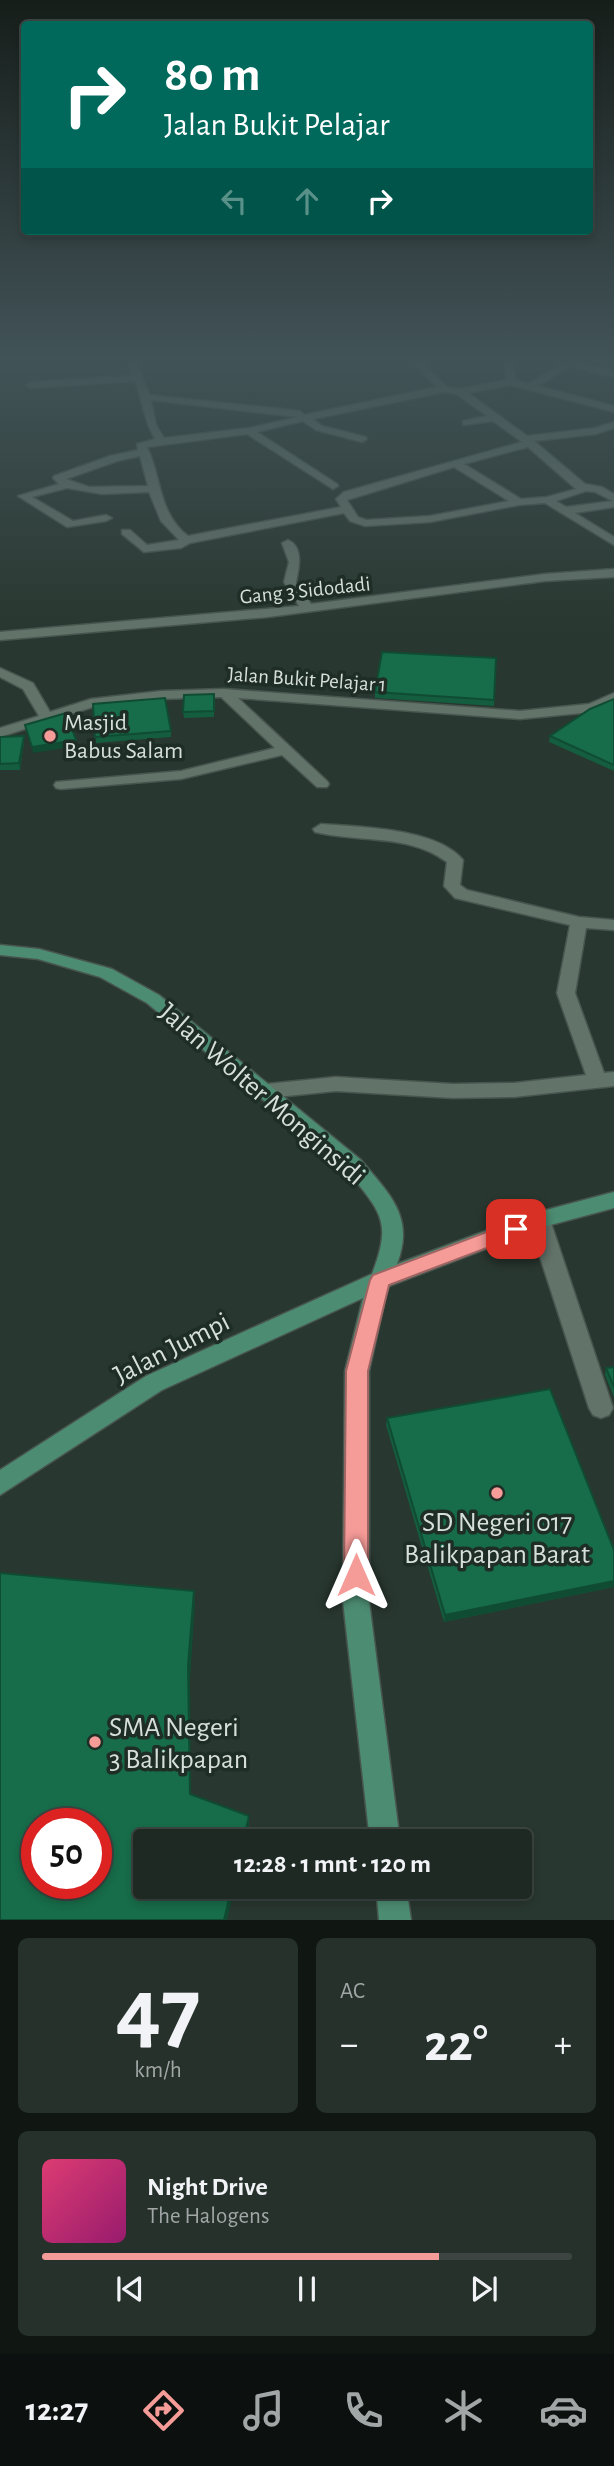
<!DOCTYPE html>
<html lang="id">
<head>
<meta charset="utf-8">
<style>
	body { margin:0; font-family:"Alegreya Sans",sans-serif; background:#26312b; color:#f1f3f6; height:100vh; display:flex; flex-direction:column; font-size:26px; white-space:nowrap }
	* { box-sizing:border-box; margin:0 }
	p { font-size:23px; color:#a1a6a6 }
	.icon { flex:none; width:38px; height:38px; fill:none; stroke:currentColor; stroke-width:2; stroke-linecap:round; stroke-linejoin:round }
	.map { position:relative; height:1920px; overflow:hidden }
	.details { display:flex; flex-direction:column; gap:18px; padding:18px; background:#101713; flex:1 }
	.details>* { flex:none }
	.hud { position:absolute; left:21px; top:21px; width:572px; height:214px; border-radius:7px; box-shadow:0 4px 10px #0003,0 0 0 2px #3c4541; background:#00695c; color:#fff; overflow:hidden }
	.speed { position:absolute; left:21px; top:1808px; display:flex; gap:14px; font-size:35px; font-weight:700; text-align:center }
	.speed>* { display:grid; place-content:center; width:91px; height:91px; border-radius:50%; background:#1e2923; box-shadow:0 4px 10px #0003,0 0 0 2px #3c4541; line-height:1 }
	.speed .limit { border:10px solid #d22; background:#fff; color:#111 }
	.pin { position:absolute; display:grid; place-items:center; width:60px; height:60px; color:#fff; margin:-30px; border-radius:14px; box-shadow:0 4px 10px #0006 }
	.me { position:absolute; width:77px; margin:-38px; rotate:0deg; stroke-linejoin:round; filter:drop-shadow(0 0 5px #0008) }
	.turn { display:flex; align-items:center; gap:24px; height:147px; padding:0 28px; font-size:32px }
	.turn .icon { width:91px; height:91px; stroke-width:2.5 }
	.turn b { display:block; font-size:49px; line-height:60px }
	.lanes { display:flex; align-items:center; height:66px; padding:0 28px; background:#0003; justify-content:center; gap:35px; direction:ltr }
	.lanes .off { opacity:.35 }
	.big { font-size:52px; font-weight:700; line-height:1.1 }
	.details .card { flex:1; display:flex; flex-direction:column; justify-content:center; gap:10px; min-width:0; padding:0 24px; border-radius:10px; background:#26312b }
	.details .dial { align-items:center; gap:0 }
	.dial b { font-size:91px; line-height:1 }
	.song { display:flex; align-items:center; gap:21px }
	.cover { width:84px; height:84px; border-radius:10px; background:linear-gradient(135deg,hsl(340 70% 55%),hsl(320 70% 35%)) }
	.played { height:7px; border-radius:4px; background:linear-gradient(90deg,#f59b98 75%,#3c4541 75%) }
	.keys { display:flex; justify-content:space-around; direction:ltr }
	.heat { display:flex; justify-content:space-between; align-items:center; font-size:38px; direction:ltr }
	.details .tiles { flex:1; display:grid; gap:18px; grid-template-columns:1fr 1fr }
	.card:last-child { grid-column:span 2 }
	.trip { position:absolute; left:133px; top:1829px; width:399px; height:70px; border-radius:7px; background:#1e2923; box-shadow:0 4px 10px #0003,0 0 0 2px #3c4541; font-weight:700; line-height:70px; text-align:center }
	.tab-bar { display:flex; height:112px; justify-content:space-around; align-items:center; background:#0c100e; color:#a1a6a6 }
	.tab-bar .icon { width:49px; height:49px }
	.tab-bar .active { color:#f59b98 }
	.tab-bar b { font-size:32px; color:#f1f3f6 }
	.map>svg:first-child { display:block }
	.lines { fill:none; stroke-linecap:round; stroke-linejoin:round }
	.street-casing { stroke:#47554e; stroke-width:3 }
	.secondary-casing { stroke:#47554e; stroke-width:3 }
	.street { fill:#62736a; fill-rule:evenodd }
	.secondary { fill:#4c8c72; fill-rule:evenodd }
	.wall { fill:#145d3f }
	.shaded-wall { fill:#104c33 }
	.building { fill:#176c49; stroke:#104c33; stroke-width:2; fill-rule:evenodd }
	.route { fill:#f59b98; stroke:#9f6563; stroke-width:2 }
	.poi-dot { fill:#f59b98; stroke:#1e2d25; stroke-width:2.5 }
	.labels { text-anchor:middle; stroke-width:7; stroke-linejoin:round; paint-order:stroke }
	.far-street-label { font-size:21px; fill:#d6dfda; stroke:#1e2d25 }
	.poi-label { font-size:24px; fill:#d6dfda; stroke:#1e2d25; text-anchor:start }
	.near-street-label { font-size:28px; fill:#d6dfda; stroke:#1e2d25 }
	.near-poi-label { font-size:28px; fill:#d6dfda; stroke:#1e2d25 }
</style>
</head>
<body>
<div class="map">
<svg width="614" height="1920" viewBox="0 0 614 1920">
	<rect width="100%" height="100%" fill="#28372f"/>
	<g class="lines">
		<defs>
			<g id="street">
				<path d="M128 363H136L150 395 300 411 304 415 437 387 413 363H422L447 387 460 389 506 380 505 363H513L515 380 529 384C570 358 567 360 614 371V377L570 366 538 386 614 406V412L511 385 468 393 527 436 595 428 614 422V428L596 434 534 441 585 484 602 487 614 494V507L575 513 614 537V545L545 503 519 505 430 522 365 526 350 521 344 513 190 543 181 548 144 552 122 534V530H130L147 545 179 540 161 521 149 492 102 494 67 488 32 497 73 521 106 515 112 518 106 521 67 527 18 496 59 484 53 478 54 476 110 456 138 450 137 444 155 439C144 421 143 401 135 381L31 388 26 385 31 382 133 376ZM444 392 457 394 487 416 463 421V425L493 421 522 442 344 492 336 499 341 507 188 536C158 513 162 478 147 447L247 434 333 489 338 486 337 484 257 432 303 421 316 430 362 442 367 439 366 437 322 426 313 419ZM151 400 298 417 249 428 164 438 156 425ZM528 447 576 489 547 497 521 499 464 464ZM140 456 148 486 89 487 66 479 117 461ZM454 467 509 501 430 516 366 520 358 517 347 500ZM586 491 595 492 613 501 566 507 556 501Z"/>
				<path d="M288 540C304 547 299 568 296 582L311 604 545 574 614 569V577L545 581 268 617 0 640V632L299 606 284 582 289 562 282 543Z"/>
				<path d="M0 668 33 683 50 712 91 699 161 691 224 689 520 711 589 704 614 693V702L592 712 520 719 238 698 327 781 329 784 327 787H317L282 755 181 779 61 789 56 788 54 785 56 782 181 771 275 748 221 697 161 699 93 707 0 737V728L39 716 23 689 0 677Z"/>
				<path d="M321 824C359 827 437 828 463 860L460 885 467 890 579 917 614 920V930L586 928 575 993 604 1073 614 1072V1086L514 1097 453 1098 336 1091 267 1098 260 1096 257 1091 260 1086 267 1084 336 1077 453 1084 514 1083 586 1075 557 993 570 925 455 898 444 886 447 862C408 833 359 843 315 832L313 829Z"/>
				<path d="M539 1212 547 1214 550 1220 613 1408 609 1415 601 1418 593 1415 589 1408 528 1220 531 1214Z"/>
			</g>
			<g id="secondary">
				<path d="M0 945 39 949 112 969 159 995 361 1160C390 1195 415 1217 397 1264L531 1214 614 1192V1208L543 1227 389 1286 386 1294 369 1371V1601L400 1841H370L343 1601 345 1371 363 1298 162 1390 0 1495V1470L146 1376 372 1274C393 1220 380 1212 347 1170L147 1003 100 977 38 959 0 955Z"/>
				<path d="M376 1886H406L411 1920H379Z"/>
			</g>
		</defs>
		<!-- street casing -->
		<use href="#street" class="street-casing"/>
		<!-- secondary casing -->
		<use href="#secondary" class="secondary-casing"/>
		<!-- street -->
		<use href="#street" class="street"/>
		<!-- secondary -->
		<use href="#secondary" class="secondary"/>
	</g>
	<!-- wall -->
	<g class="wall">
		<path d="M496 658 494 706 375 698V692Z"/>
		<path d="M214 694V717L184 718 183 712Z"/>
		<path d="M614 699V771L549 742 550 736Z"/>
		<path d="M93 704 171 731V737L96 743Z"/>
		<path d="M0 737 24 742 20 770H0Z"/>
		<path d="M614 1367V1397L605 1375 606 1368Z"/>
		<path d="M387 1418 614 1550V1587L444 1622 386 1425Z"/>
	</g>
	<!-- shaded-wall -->
	<g class="shaded-wall">
		<path d="M24 736V742L20 770 19 763Z"/>
		<path d="M76 740 77 746 33 753 32 747Z"/>
		<path d="M614 1581V1587L444 1622 445 1615Z"/>
		<path d="M194 1591 195 1604 190 1679 191 1806 190 1794 188 1666Z"/>
		<path d="M249 1816V1828L246 1841H243Z"/>
		<path d="M232 1886H235L227 1920H224Z"/>
	</g>
	<!-- building -->
	<g class="building">
		<path d="M382 652 496 658 494 700 375 692Z"/>
		<path d="M214 694V711L183 712 184 695Z"/>
		<path d="M165 698 171 731 95 737 93 704Z"/>
		<path d="M614 699V765L550 736 590 709Z"/>
		<path d="M66 713 76 740 32 747 25 725Z"/>
		<path d="M24 736 19 763 0 764V737Z"/>
		<path d="M614 1367V1387L606 1368Z"/>
		<path d="M550 1389 614 1550V1581L445 1615 387 1418Z"/>
		<path d="M0 1573 194 1591 188 1666 190 1794 249 1816 243 1841H145V1886H232L224 1920H0ZM37 1824H96V1883H37Z"/>
	</g>
	<!-- sky -->
	<linearGradient id="sky" x2="0" y2="1"><stop stop-color="#161e1a"/><stop offset="0.57" stop-color="#425358"/><stop offset="1" stop-color="#425358" stop-opacity="0"/></linearGradient>
	<rect width="614" height="632" fill="url(#sky)"/>
	<!-- route -->
	<path class="route" d="M516 1221 523 1223 526 1229 523 1234 389 1285 368 1371V1575L365 1583 356 1587 348 1583 344 1575 346 1371 370 1280 373 1275Z"/>
	<!-- markers -->
	<g class="poi-dot">
		<circle cx="50" cy="736" r="7"/>
		<circle cx="497" cy="1493" r="7"/>
		<circle cx="95" cy="1742" r="7"/>
	</g>
	<g class="labels">
		<!-- far-street labels -->
		<g class="far-street-label">
			<text transform="translate(305 590) rotate(-6)" y="7">Gang 3 Sidodadi</text>
			<text transform="translate(307 679) rotate(4)" y="7">Jalan Bukit Pelajar 1</text>
		</g>
		<!-- poi labels -->
		<g class="poi-label">
			<text x="64" y="730">Masjid<tspan x="64" dy="28">Babus Salam</tspan></text>
		</g>
		<!-- near-street labels -->
		<g class="near-street-label">
			<text transform="translate(263 1093) rotate(41)" y="10">Jalan Wolter Monginsidi</text>
			<text transform="translate(171 1347) rotate(-27)" y="10">Jalan Jumpi</text>
		</g>
		<!-- near-poi labels -->
		<g class="near-poi-label">
			<text x="497" y="1531">SD Negeri 017<tspan x="497" dy="32">Balikpapan Barat</tspan></text>
			<text x="109" y="1736" text-anchor="start">SMA Negeri<tspan x="109" dy="32">3 Balikpapan</tspan></text>
		</g>
	</g>
</svg>
<div class="speed"><div class="limit">50</div></div>
<div class="pin" style="left:516px;top:1229px;background:#d93025"><svg class="icon" aria-label="arrive" viewBox="0 0 24 24"><path d="M6 21V4h12l-3 4 3 4H6"/></svg></div>
<svg class="me" style="left:356px;top:1575px" viewBox="-20 -20 40 40"><path d="M0-17L14 15 0 8-14 15z" fill="#f59b98" stroke="#fff" stroke-width="4"/></svg>
<div class="trip">12:28 · 1 mnt · 120 m</div>
<div class="hud">
<div class="turn"><svg class="icon" aria-label="right" viewBox="0 0 24 24"><path d="M7 20v-9h11M14 6l5 5-5 5"/></svg><div><b>80 m</b>Jalan Bukit Pelajar</div></div>
<div class="lanes"><svg class="icon off" aria-label="left" viewBox="0 0 24 24"><path d="M17 20v-9H6M10 6l-5 5 5 5"/></svg><svg class="icon off" aria-label="ahead" viewBox="0 0 24 24"><path d="M12 20V5M6 11l6-6 6 6"/></svg><svg class="icon" aria-label="right" viewBox="0 0 24 24"><path d="M7 20v-9h11M14 6l5 5-5 5"/></svg></div>
</div>
</div>
<section class="details">
<div class="tiles">
<div class="card dial"><b>47</b><p>km/h</p></div>
<div class="card"><p>AC</p>
<div class="heat"><a>−</a><b class="big">22°</b><a>+</a></div>
</div>
<div class="card">
<div class="song"><i class="cover"></i><div><b>Night Drive</b><p>The Halogens</p></div></div>
<div class="played"></div>
<div class="keys"><svg class="icon" aria-label="previous" viewBox="0 0 24 24"><path d="M18 5L8 12l10 7zM5 5v14"/></svg><svg class="icon" aria-label="pause" viewBox="0 0 24 24"><path d="M8 5v14M16 5v14"/></svg><svg class="icon" aria-label="next" viewBox="0 0 24 24"><path d="M6 5l10 7-10 7zM19 5v14"/></svg></div>
</div>
</div>
</section>
<nav class="tab-bar">
<b>12:27</b>
<svg class="icon active" aria-label="directions" viewBox="0 0 24 24"><path d="M12 3l9 9-9 9-9-9zM9 14v-3h6M13 9l2 2-2 2"/></svg>
<svg class="icon" aria-label="music" viewBox="0 0 24 24"><path d="M9 18V5l10-2v13"/><circle cx="6" cy="18" r="3"/><circle cx="16" cy="16" r="3"/></svg>
<svg class="icon" aria-label="phone" viewBox="0 0 24 24"><path d="M5 4h4l2 5-3 2q2 4 5 5l2-3 5 2v4C11 20 4 13 5 4z"/></svg>
<svg class="icon" aria-label="climate" viewBox="0 0 24 24"><path d="M12 3v18M4 7l16 10M4 17L20 7"/></svg>
<svg class="icon" aria-label="car" viewBox="0 0 24 24"><path d="M5 17H2v-5l4-1 3-4h7l3 4 3 1v5h-3M9 17h6M6 11h13"/><circle cx="7" cy="17" r="2"/><circle cx="17" cy="17" r="2"/></svg>
</nav>
</body>
</html>
